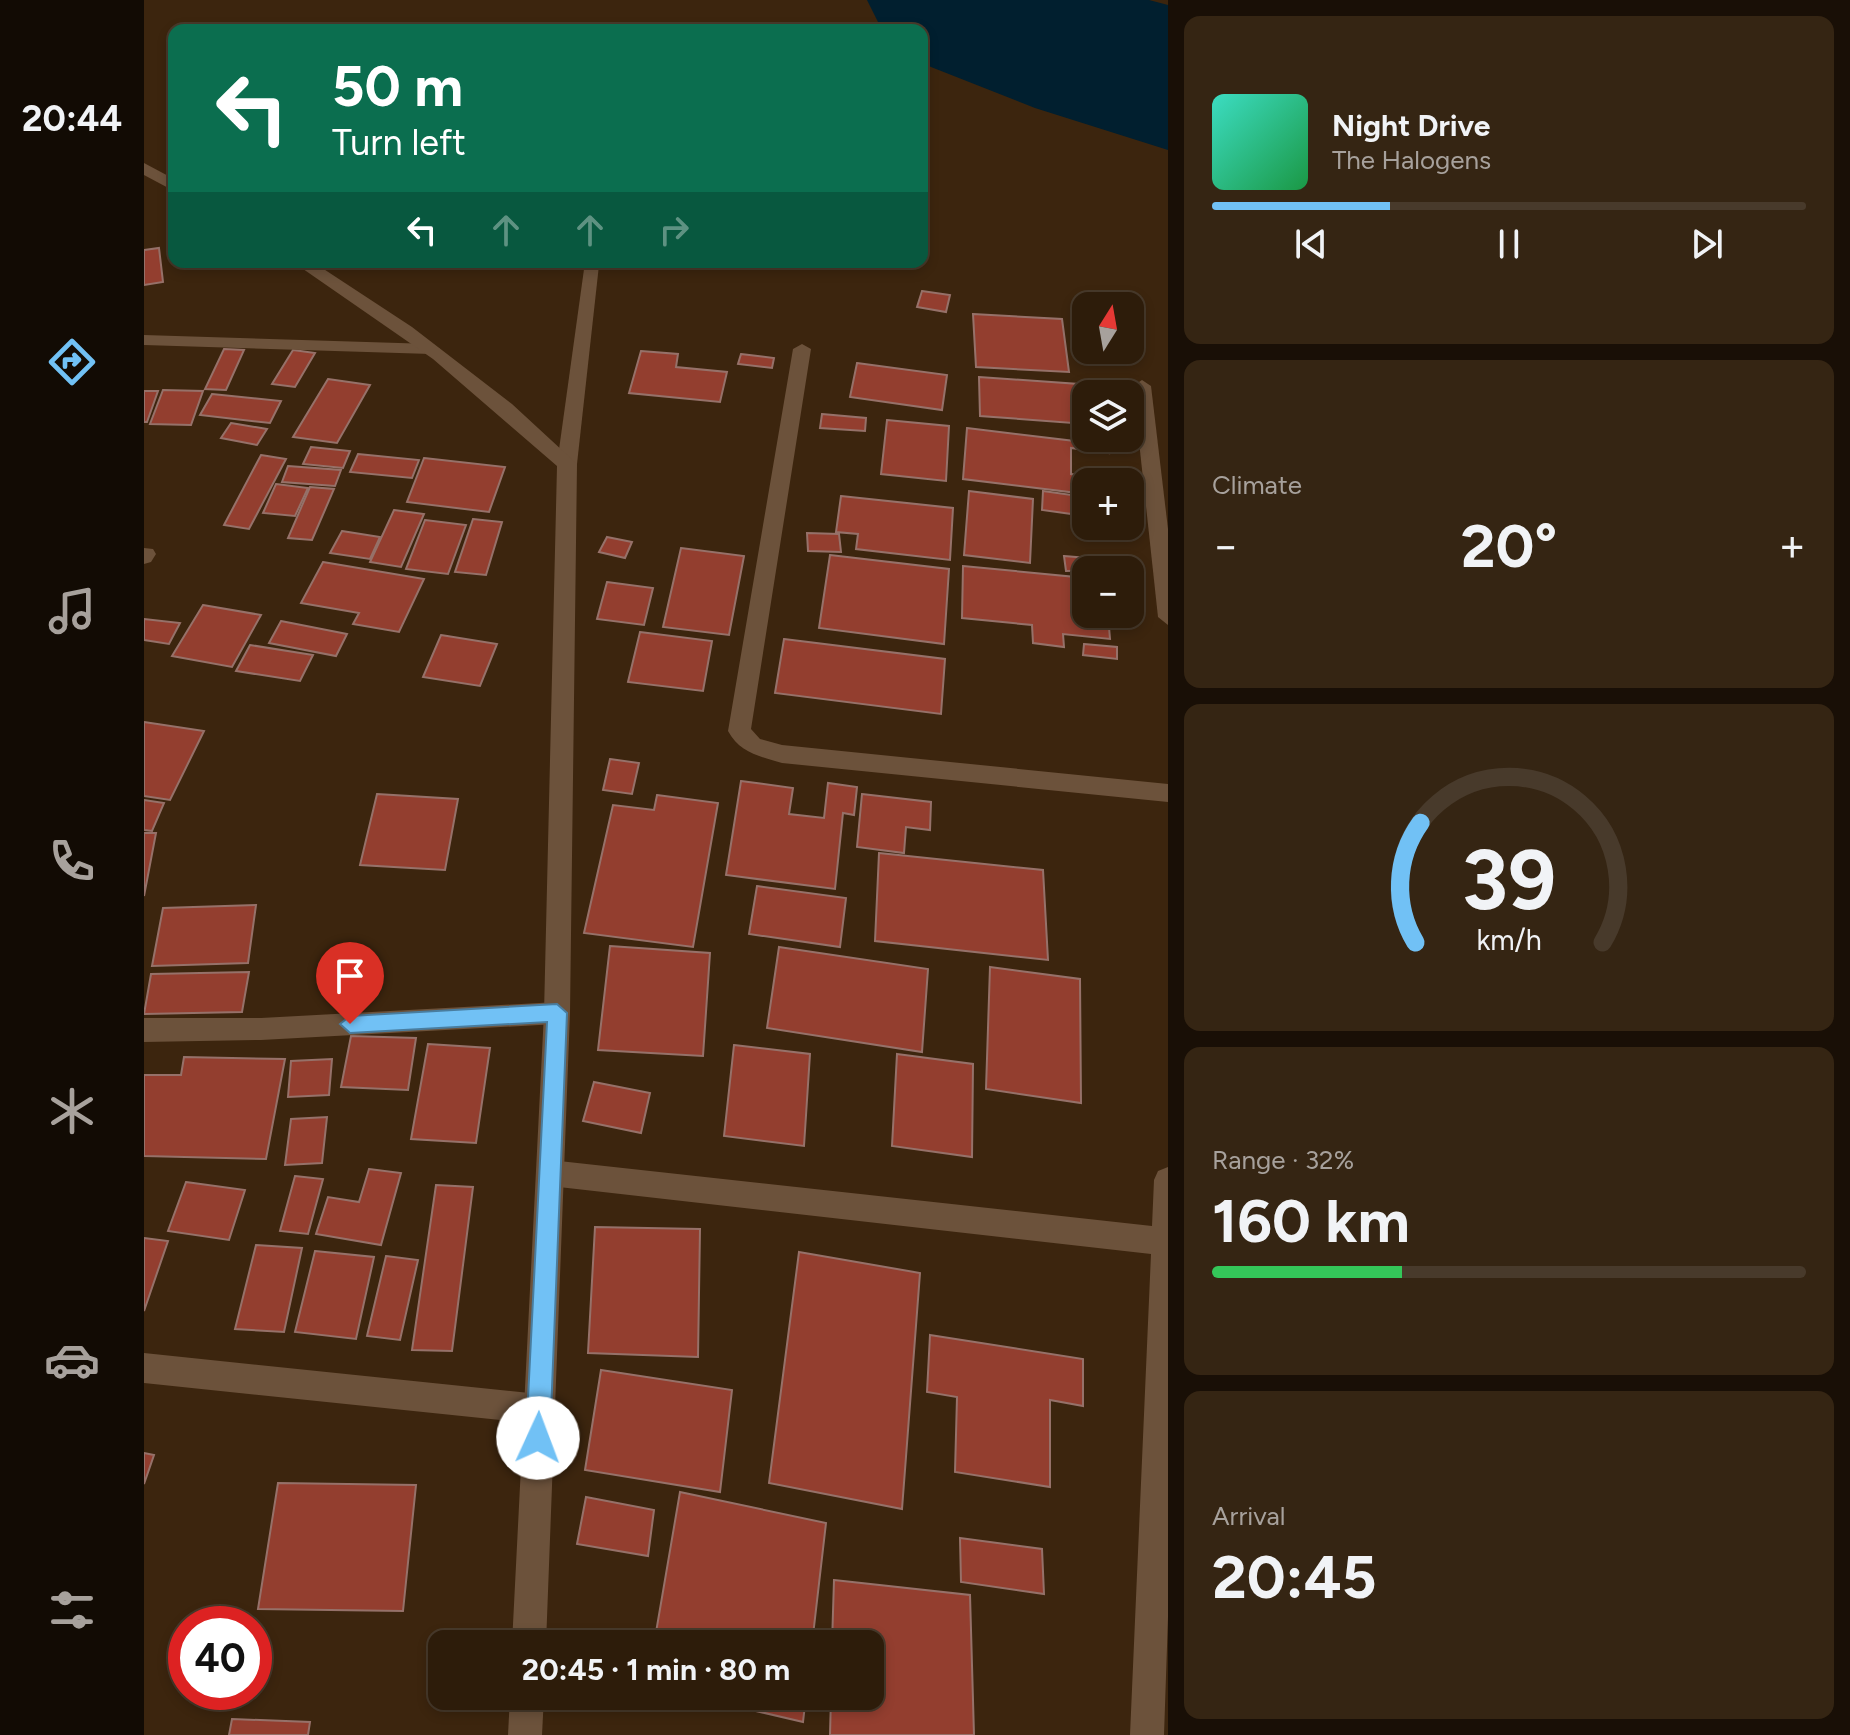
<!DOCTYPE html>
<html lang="en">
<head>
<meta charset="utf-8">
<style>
	body { margin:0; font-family:Figtree,sans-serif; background:#352513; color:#f1f3f6; height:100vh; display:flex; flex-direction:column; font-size:30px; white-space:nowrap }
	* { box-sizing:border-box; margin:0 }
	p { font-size:26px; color:#a7a19c }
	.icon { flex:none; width:44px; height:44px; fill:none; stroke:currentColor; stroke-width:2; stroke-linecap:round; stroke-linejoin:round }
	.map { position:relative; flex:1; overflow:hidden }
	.sheet { display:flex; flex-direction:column; gap:16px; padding:16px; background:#190f06; width:682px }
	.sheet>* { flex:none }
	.top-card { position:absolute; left:24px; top:24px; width:760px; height:244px; border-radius:16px; box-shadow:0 4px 12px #0003,0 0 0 2px #483a2b; background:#0b6e4f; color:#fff; overflow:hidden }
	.needle { width:52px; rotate:11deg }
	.controls { position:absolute; left:928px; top:292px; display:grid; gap:16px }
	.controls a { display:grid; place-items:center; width:72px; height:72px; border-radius:16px; background:#2d1c0a; box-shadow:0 4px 12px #0003,0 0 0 2px #483a2b; font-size:40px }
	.speed { position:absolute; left:24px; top:1606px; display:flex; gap:16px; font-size:40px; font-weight:700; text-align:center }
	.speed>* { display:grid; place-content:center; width:104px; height:104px; border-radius:50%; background:#2d1c0a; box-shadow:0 4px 12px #0003,0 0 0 2px #483a2b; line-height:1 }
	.speed .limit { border:12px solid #d22; background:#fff; color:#111 }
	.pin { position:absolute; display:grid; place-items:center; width:68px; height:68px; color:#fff; margin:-82px -34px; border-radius:50% 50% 50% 0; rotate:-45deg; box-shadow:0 0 8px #0007 }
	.pin .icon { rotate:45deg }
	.me { position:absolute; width:88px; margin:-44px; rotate:2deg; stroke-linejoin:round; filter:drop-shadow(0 0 6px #0008) }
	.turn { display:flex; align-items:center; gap:28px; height:168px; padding:0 32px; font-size:36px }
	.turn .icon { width:104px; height:104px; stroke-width:2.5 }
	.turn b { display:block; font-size:56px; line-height:68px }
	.lanes { display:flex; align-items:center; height:76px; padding:0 32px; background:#0003; justify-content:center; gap:40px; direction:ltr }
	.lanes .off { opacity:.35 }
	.big { font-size:60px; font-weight:700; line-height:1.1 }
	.sheet .card { flex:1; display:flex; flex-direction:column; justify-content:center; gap:12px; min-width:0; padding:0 28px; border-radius:16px; background:#352513 }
	.sheet .dial { align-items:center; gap:0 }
	.dial svg { height:208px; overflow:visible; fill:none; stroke:#483a2b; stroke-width:7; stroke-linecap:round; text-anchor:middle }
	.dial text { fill:#f1f3f6; stroke:none }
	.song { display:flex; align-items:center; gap:24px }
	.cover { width:96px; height:96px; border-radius:12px; background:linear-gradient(135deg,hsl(170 70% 55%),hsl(140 70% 35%)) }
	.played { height:8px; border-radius:4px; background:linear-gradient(90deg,#71c1f5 30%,#483a2b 30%) }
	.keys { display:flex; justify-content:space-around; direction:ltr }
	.heat { display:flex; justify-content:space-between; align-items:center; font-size:44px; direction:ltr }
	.charge { height:12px; border-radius:6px; background:linear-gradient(90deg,#34c759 32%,#483a2b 0) }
	.trip { position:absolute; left:284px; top:1630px; width:456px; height:80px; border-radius:16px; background:#2d1c0a; box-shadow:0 4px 12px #0003,0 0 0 2px #483a2b; font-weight:700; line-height:80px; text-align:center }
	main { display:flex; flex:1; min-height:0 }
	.menu { display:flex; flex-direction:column; width:144px; justify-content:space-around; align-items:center; background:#120b04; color:#a7a19c }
	.menu .icon { width:56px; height:56px }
	.menu .current { color:#71c1f5 }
	.menu b { font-size:36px; color:#f1f3f6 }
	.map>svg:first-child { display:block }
	.water { fill:#011f2f }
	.building { fill:#933e2f; stroke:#967169; stroke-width:2 }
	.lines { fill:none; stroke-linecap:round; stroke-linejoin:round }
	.minor { fill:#6c523b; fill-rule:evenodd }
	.tertiary { fill:#6c523b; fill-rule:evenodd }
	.route { fill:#71c1f5; stroke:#497d9f; stroke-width:2 }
</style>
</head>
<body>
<main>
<nav class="menu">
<b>20:44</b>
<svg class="icon current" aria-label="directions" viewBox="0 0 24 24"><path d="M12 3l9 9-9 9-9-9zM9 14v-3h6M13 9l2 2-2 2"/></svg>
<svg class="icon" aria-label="music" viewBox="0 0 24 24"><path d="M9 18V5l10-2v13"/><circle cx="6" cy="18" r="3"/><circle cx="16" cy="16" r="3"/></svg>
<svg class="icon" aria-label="phone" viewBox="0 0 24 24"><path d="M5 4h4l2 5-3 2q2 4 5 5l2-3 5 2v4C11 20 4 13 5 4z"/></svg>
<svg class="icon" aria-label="climate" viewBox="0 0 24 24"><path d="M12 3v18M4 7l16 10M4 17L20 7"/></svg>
<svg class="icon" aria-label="car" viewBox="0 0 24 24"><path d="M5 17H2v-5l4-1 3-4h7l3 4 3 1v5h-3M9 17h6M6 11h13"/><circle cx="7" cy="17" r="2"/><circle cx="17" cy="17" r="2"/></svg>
<svg class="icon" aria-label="filters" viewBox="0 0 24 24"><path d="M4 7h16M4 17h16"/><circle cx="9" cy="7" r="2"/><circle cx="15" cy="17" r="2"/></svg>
</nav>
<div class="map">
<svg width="1024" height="1735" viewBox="0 0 1024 1735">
	<rect width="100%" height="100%" fill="#3c250e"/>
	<!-- water -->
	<path class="water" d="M723 0H1005L1024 5V150L891 108 787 67 778 62V30H738Z"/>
	<!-- building -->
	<g class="building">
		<path d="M15 248 19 282 0 285V250Z"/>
		<path d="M778 291 806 295 802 312 773 307Z"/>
		<path d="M829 314 918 319 925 372 832 367Z"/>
		<path d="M80 349 100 350 82 390 61 389Z"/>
		<path d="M149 350 171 353 151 387 128 384Z"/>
		<path d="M497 351 534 354 532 367 583 372 576 402 485 393Z"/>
		<path d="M597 354 630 358 628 368 594 364Z"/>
		<path d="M713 363 803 375 798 410 706 397Z"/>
		<path d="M835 377 949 385 950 394H942V424L836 416Z"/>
		<path d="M184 379 226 385 193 443 149 437Z"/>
		<path d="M19 390 59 391 47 425 6 424Z"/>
		<path d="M0 391H14L3 422H0Z"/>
		<path d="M68 394 137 401 126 423 56 415Z"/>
		<path d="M678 414 722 418 721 431 676 428Z"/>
		<path d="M743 420 805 426 802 481 737 474Z"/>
		<path d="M87 423 123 429 113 445 77 438Z"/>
		<path d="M823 428 964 445 965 453 927 448V474L957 478V482H942V494L819 479Z"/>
		<path d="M167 447 206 451 199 468 159 464Z"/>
		<path d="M214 454 275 460 268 478 206 472Z"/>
		<path d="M117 455 142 459 105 529 80 525Z"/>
		<path d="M280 458 361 467 345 512 263 502Z"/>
		<path d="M144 466 197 470 191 486 138 482Z"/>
		<path d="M132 484 164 488 151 516 119 513Z"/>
		<path d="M166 487 190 489 168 540 144 538Z"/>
		<path d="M825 491 889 499 886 563 820 555Z"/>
		<path d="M899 491 942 497V516L898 510Z"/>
		<path d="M697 496 809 508 806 560 712 549 714 534 692 532Z"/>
		<path d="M250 510 280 514 257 567 226 562Z"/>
		<path d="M329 519 358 522 342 575 311 572Z"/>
		<path d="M281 520 322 525 304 574 262 569Z"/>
		<path d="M198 531 236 537 226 559 186 553Z"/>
		<path d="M663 533 695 534 697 552 664 551Z"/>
		<path d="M463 537 488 542 481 558 455 552Z"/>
		<path d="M537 548 600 556 585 635 519 627Z"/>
		<path d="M686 555 805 569 800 644 675 628Z"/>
		<path d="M920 556 968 560 970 570 922 571Z"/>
		<path d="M179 562 280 579 255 632 209 624 215 613 157 603Z"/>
		<path d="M819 566 942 578V614H971L964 615 966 639 919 634 920 647 889 643 888 625 818 618Z"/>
		<path d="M463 582 509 588 500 625 453 619Z"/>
		<path d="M59 605 117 615 88 667 28 656Z"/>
		<path d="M0 619 36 623 25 644 0 640Z"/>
		<path d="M137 621 203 634 192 656 125 643Z"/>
		<path d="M496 632 568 641 559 691 484 682Z"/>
		<path d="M297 635 353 644 336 686 279 677Z"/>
		<path d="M640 639 801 659 797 714 631 693Z"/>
		<path d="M940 644 973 647V659L939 655Z"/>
		<path d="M106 645 169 655 156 681 92 671Z"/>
		<path d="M0 722 60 731 26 800 0 796Z"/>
		<path d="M466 759 495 763 488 794 459 790Z"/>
		<path d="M597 781 649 788 645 814 680 818 684 783 713 787 710 815 699 813 691 889 582 875Z"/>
		<path d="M233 794 314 799 301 870 216 865Z"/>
		<path d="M718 794 787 802 786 830 762 827 760 853 713 847Z"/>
		<path d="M513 795 574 803 549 947 440 933 469 805 510 810Z"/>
		<path d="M0 800 20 803 8 831 0 830Z"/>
		<path d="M0 833H12L0 896Z"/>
		<path d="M735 853 899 870 904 960 731 941Z"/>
		<path d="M613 886 702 898 696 947 605 934Z"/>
		<path d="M112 905 104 963 8 966 19 908Z"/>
		<path d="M466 946 566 953 559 1056 454 1050Z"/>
		<path d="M635 947 784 969 778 1052 623 1028Z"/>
		<path d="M846 967 936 979 937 1103 842 1089Z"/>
		<path d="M105 972 98 1012 0 1014 7 974Z"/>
		<path d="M207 1036 272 1038 264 1090 197 1087Z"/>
		<path d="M284 1044 346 1048 332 1143 267 1139Z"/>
		<path d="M590 1045 666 1054 660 1146 580 1136Z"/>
		<path d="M753 1054 829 1064 828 1157 748 1146Z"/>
		<path d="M40 1057 141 1059 122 1159 0 1156V1075H37Z"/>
		<path d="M188 1059 185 1095 144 1097 147 1061Z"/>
		<path d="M450 1082 506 1093 497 1133 439 1121Z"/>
		<path d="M183 1117 178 1163 141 1165 147 1119Z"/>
		<path d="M225 1169 257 1173 237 1245 172 1234 184 1197 215 1202Z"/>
		<path d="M151 1176 179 1179 164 1234 136 1231Z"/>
		<path d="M42 1182 101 1190 85 1240 24 1231Z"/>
		<path d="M292 1185 329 1187 308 1351 268 1350Z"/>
		<path d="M451 1227 556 1229 554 1357 444 1353Z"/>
		<path d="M0 1238 24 1241 0 1311Z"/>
		<path d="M112 1245 158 1248 140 1332 91 1329Z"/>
		<path d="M171 1251 230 1257 212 1339 151 1332Z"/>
		<path d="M655 1252 776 1273 758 1509 625 1483Z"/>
		<path d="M242 1256 274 1260 256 1340 223 1336Z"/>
		<path d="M786 1335 939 1359V1406L906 1400V1487L811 1472 813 1397 783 1392Z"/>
		<path d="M457 1370 588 1390 576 1492 441 1470Z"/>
		<path d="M0 1453 10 1455 0 1484Z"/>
		<path d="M134 1483 272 1485 259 1611 114 1609Z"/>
		<path d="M536 1492 682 1523 668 1644H510Z"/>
		<path d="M442 1497 510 1510 504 1556 433 1544Z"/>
		<path d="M816 1538 898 1549 900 1594 817 1582Z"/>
		<path d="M690 1580 826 1595 830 1735H686L687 1696H726V1644H688Z"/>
		<path d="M548 1696H662L659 1722Z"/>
		<path d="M88 1719 166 1722 164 1735H85Z"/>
	</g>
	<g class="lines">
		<!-- minor -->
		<g class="minor">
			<path d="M441 262 455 265 433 464 423 470 413 464Z"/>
			<path d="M0 335 287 344 296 349 287 354 0 345Z"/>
			<path d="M658 344 667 349 607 729 616 739 638 745 1024 784V802L638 763C615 756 596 753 584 731L649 349Z"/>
			<path d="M998 380 1007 386 1024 529V625L1014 617 989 386Z"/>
			<path d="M0 548 9 549 12 554 7 562 0 564Z"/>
			<path d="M413 1002 422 1005 426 1013 422 1021 413 1024 117 1040 0 1042V1018H117Z"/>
			<path d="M406 1160 1008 1226 1010 1180 1014 1171 1024 1167V1617L1020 1735H986L1007 1254 406 1186 396 1182 392 1173 396 1164Z"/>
			<path d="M0 1353 395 1394 406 1398 410 1409 406 1420 395 1424 0 1383Z"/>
		</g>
		<!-- tertiary -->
		<g class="tertiary">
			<path d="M0 163 30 179V191L0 175Z"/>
			<path d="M149 262H169L268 327 368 404 433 464 426 1013 402 1644H368L400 1013 413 466 289 359Z"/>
			<path d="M366 1696H400L398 1735H364Z"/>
		</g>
	</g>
	<!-- route -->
	<path class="route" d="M413 1004 423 1013 406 1438 402 1446 394 1450 386 1446 382 1438 403 1022 206 1033 196 1024 206 1016Z"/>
</svg>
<div class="controls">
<a><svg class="needle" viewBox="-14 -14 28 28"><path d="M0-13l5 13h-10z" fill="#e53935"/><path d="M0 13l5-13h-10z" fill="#a7a19c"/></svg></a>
<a><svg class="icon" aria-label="layers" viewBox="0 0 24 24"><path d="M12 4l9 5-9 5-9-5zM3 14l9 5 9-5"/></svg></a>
<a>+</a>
<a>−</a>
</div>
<div class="speed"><div class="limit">40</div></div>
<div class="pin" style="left:206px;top:1024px;background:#d93025"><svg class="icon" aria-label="arrive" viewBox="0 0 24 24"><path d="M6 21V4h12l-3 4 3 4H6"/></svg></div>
<svg class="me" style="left:394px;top:1438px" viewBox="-20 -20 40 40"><circle r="19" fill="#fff"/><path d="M0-13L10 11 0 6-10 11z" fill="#71c1f5"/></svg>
<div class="trip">20:45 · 1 min · 80 m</div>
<div class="top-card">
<div class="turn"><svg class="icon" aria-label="left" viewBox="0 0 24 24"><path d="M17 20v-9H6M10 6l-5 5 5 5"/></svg><div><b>50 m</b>Turn left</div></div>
<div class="lanes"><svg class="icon" aria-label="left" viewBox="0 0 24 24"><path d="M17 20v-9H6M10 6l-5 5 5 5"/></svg><svg class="icon off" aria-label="ahead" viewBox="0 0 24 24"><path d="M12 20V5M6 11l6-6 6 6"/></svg><svg class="icon off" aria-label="ahead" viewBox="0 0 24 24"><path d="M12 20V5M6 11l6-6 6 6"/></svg><svg class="icon off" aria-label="right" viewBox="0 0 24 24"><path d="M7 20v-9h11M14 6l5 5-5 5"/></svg></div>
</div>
</div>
<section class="sheet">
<div class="card">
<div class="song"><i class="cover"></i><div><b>Night Drive</b><p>The Halogens</p></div></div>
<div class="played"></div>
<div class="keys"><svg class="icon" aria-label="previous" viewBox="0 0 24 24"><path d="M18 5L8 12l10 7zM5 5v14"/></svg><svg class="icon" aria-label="pause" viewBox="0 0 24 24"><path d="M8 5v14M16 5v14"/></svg><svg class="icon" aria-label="next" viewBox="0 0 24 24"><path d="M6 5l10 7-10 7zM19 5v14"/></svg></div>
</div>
<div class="card"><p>Climate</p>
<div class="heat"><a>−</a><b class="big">20°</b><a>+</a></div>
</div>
<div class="card dial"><svg viewBox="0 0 100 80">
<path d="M14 69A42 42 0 1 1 86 69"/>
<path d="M14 69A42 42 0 0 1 16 23" stroke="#71c1f5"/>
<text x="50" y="56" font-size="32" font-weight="700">39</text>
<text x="50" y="72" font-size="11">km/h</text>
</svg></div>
<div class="card"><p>Range · 32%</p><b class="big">160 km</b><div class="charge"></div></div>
<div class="card"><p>Arrival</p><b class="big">20:45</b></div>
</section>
</main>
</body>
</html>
